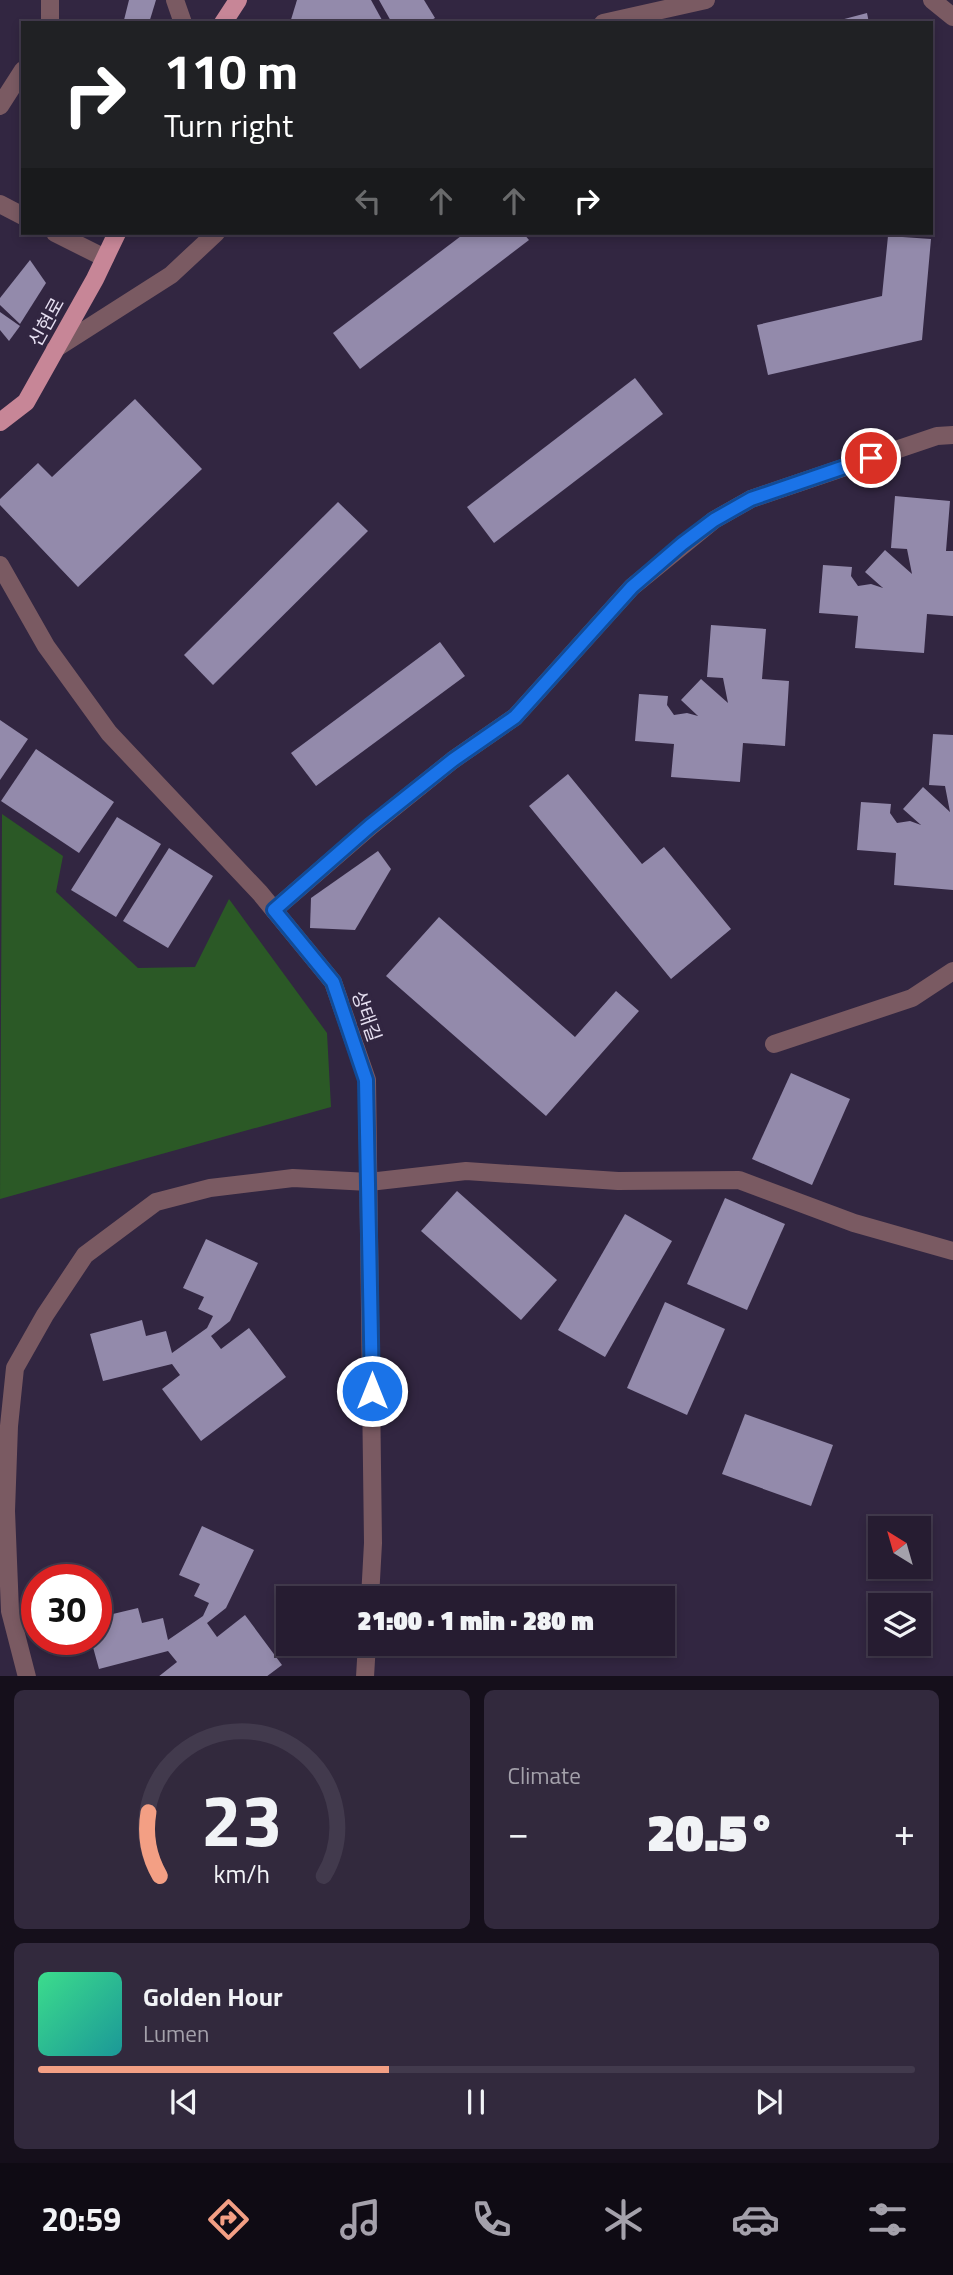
<!DOCTYPE html>
<html lang="en">
<head>
<meta charset="utf-8">
<style>
	body { margin:0; font-family:"Titillium Web","Noto Sans KR",sans-serif; background:#32293d; color:#f1f3f6; height:100vh; display:flex; flex-direction:column; font-size:26px; white-space:nowrap }
	* { box-sizing:border-box; margin:0 }
	p { font-size:23px; color:#a4a1ab }
	.icon { flex:none; width:38px; height:38px; fill:none; stroke:currentColor; stroke-width:2; stroke-linecap:round; stroke-linejoin:round }
	.map { position:relative; height:1676px; overflow:hidden }
	.drawer { display:flex; flex-direction:column; gap:14px; padding:14px; background:#150f1b; flex:1 }
	.drawer>* { flex:none }
	.top-card { position:absolute; left:21px; top:21px; width:912px; height:214px; border-radius:0px; box-shadow:0 4px 10px #0003,0 0 0 2px #423a4d; background:#202124; color:#fff; overflow:hidden }
	.needle { width:46px; rotate:323deg }
	.controls { position:absolute; left:868px; top:1516px; display:grid; gap:14px }
	.controls a { display:grid; place-items:center; width:63px; height:63px; border-radius:0px; background:#261c31; box-shadow:0 4px 10px #0003,0 0 0 2px #423a4d; font-size:35px }
	.speed { position:absolute; left:21px; top:1564px; display:flex; gap:14px; font-size:35px; font-weight:700; text-align:center }
	.speed>* { display:grid; place-content:center; width:91px; height:91px; border-radius:50%; background:#261c31; box-shadow:0 4px 10px #0003,0 0 0 2px #423a4d; line-height:1 }
	.speed .limit { border:10px solid #d22; background:#fff; color:#111 }
	.pin { position:absolute; display:grid; place-items:center; width:60px; height:60px; color:#fff; margin:-30px; border:4px solid #fff; border-radius:50%; box-shadow:0 2px 7px #0007 }
	.me { position:absolute; width:77px; margin:-38px; rotate:0deg; stroke-linejoin:round; filter:drop-shadow(0 0 5px #0008) }
	.turn { display:flex; align-items:center; gap:24px; height:147px; padding:0 28px; font-size:32px }
	.turn .icon { width:91px; height:91px; stroke-width:2.5 }
	.turn b { display:block; font-size:49px; line-height:60px }
	.lanes { display:flex; align-items:center; height:66px; padding:0 28px; background:#0003; justify-content:center; gap:35px; direction:ltr }
	.lanes .off { opacity:.35 }
	.big { font-size:52px; font-weight:800; line-height:1.1 }
	.drawer .widget { flex:1; display:flex; flex-direction:column; justify-content:center; gap:10px; min-width:0; padding:0 24px; border-radius:10px; background:#32293d }
	.drawer .dial { align-items:center; gap:0 }
	.dial svg { height:182px; overflow:visible; fill:none; stroke:#423a4d; stroke-width:7; stroke-linecap:round; text-anchor:middle }
	.dial text { fill:#f1f3f6; stroke:none }
	.song { display:flex; align-items:center; gap:21px }
	.cover { width:84px; height:84px; border-radius:10px; background:linear-gradient(135deg,hsl(150 70% 55%),hsl(180 70% 35%)) }
	.played { height:7px; border-radius:4px; background:linear-gradient(90deg,#f39f84 40%,#423a4d 40%) }
	.keys { display:flex; justify-content:space-around; direction:ltr }
	.heat { display:flex; justify-content:space-between; align-items:center; font-size:38px; direction:ltr }
	.drawer .tiles { flex:1; display:grid; gap:14px; grid-template-columns:1fr 1fr }
	.widget:last-child { grid-column:span 2 }
	.trip { position:absolute; left:276px; top:1586px; width:399px; height:70px; border-radius:0px; background:#261c31; box-shadow:0 4px 10px #0003,0 0 0 2px #423a4d; font-weight:800; line-height:70px; text-align:center }
	.menu { display:flex; height:112px; justify-content:space-around; align-items:center; background:#0f0b14; color:#a4a1ab }
	.menu .icon { width:49px; height:49px }
	.menu .active { color:#f39f84 }
	.menu b { font-size:32px; color:#f1f3f6 }
	.map>svg:first-child { display:block }
	.green { fill:#2b5926 }
	.building { fill:#938aab }
	.lines { fill:none; stroke-linecap:round; stroke-linejoin:round }
	.minor { stroke:#7a5a62; stroke-width:18 }
	.major { stroke:#c78697; stroke-width:18 }
	.route-casing { stroke:#114b97; stroke-width:18 }
	.route { stroke:#1a73e8; stroke-width:12 }
	.labels { text-anchor:middle; stroke-width:7; stroke-linejoin:round; paint-order:stroke }
	.street-label { font-size:19px; fill:#e6dff1; stroke:#322641 }
</style>
</head>
<body>
<div class="map">
<svg width="953" height="1677" viewBox="0 0 953 1677">
	<rect width="100%" height="100%" fill="#322641"/>
	<!-- green -->
	<path class="green" d="M2 814 63 856 56 892 138 968 195 967 229 899 327 1033 331 1107 0 1199Z"/>
	<!-- building -->
	<g class="building">
		<path d="M129 0H156L149 23 124 20Z"/>
		<path d="M297 0H371L382 20 377 23H290Z"/>
		<path d="M379 0H424L435 18 426 23H392Z"/>
		<path d="M867 13 869 23H833V22Z"/>
		<path d="M465 233H523L529 240 360 369 333 333Z"/>
		<path d="M888 236 931 239 922 340 768 375 757 325 882 296Z"/>
		<path d="M30 260 46 283 20 324 0 305V298Z"/>
		<path d="M0 312 20 326 9 341 0 330Z"/>
		<path d="M635 378 663 414 494 543 467 507Z"/>
		<path d="M135 399 202 469 78 587 0 505V499L38 463 52 477Z"/>
		<path d="M895 496 950 501 946 551H953V616L927 614 924 653 855 648 858 616 819 613 823 565 852 567 851 576 858 586 871 584 883 588 865 572 885 550 912 574 907 549 891 548Z"/>
		<path d="M338 502 368 531 213 685 184 655Z"/>
		<path d="M711 625 766 629 762 679 789 681 785 746 743 743 740 782 671 777 674 744 635 741 639 694 668 696 667 705 674 715 687 713 698 716 681 700 701 679 728 703 723 678 707 677Z"/>
		<path d="M440 642 465 676 316 786 291 753Z"/>
		<path d="M0 720 28 739 0 780Z"/>
		<path d="M933 734 953 735V890L894 885 896 853 857 850 861 802 891 804 890 813 897 823 910 821 921 825 903 809 923 787 950 812 945 786 929 785Z"/>
		<path d="M36 749 114 802 79 853 1 801Z"/>
		<path d="M568 774 642 864 664 847 731 929 671 979 529 806Z"/>
		<path d="M117 817 161 844 116 917 71 890Z"/>
		<path d="M169 848 213 876 168 948 123 921Z"/>
		<path d="M378 851 391 869 355 930 310 928 311 898Z"/>
		<path d="M439 917 575 1037 616 991 639 1011 546 1116 386 976Z"/>
		<path d="M791 1073 850 1099 812 1185 752 1159Z"/>
		<path d="M457 1191 557 1280 521 1320 421 1231Z"/>
		<path d="M725 1198 785 1224 747 1310 687 1284Z"/>
		<path d="M625 1214 672 1241 605 1357 558 1330Z"/>
		<path d="M206 1239 258 1263 230 1321 211 1336 221 1349 249 1328 286 1377 201 1441 162 1389 180 1375 172 1364 103 1381 90 1334 142 1320 146 1336 166 1331 172 1353 207 1328 213 1316 198 1309 204 1297 183 1288Z"/>
		<path d="M665 1302 725 1329 687 1415 627 1388Z"/>
		<path d="M745 1414 833 1445 811 1506 722 1474Z"/>
		<path d="M202 1526 254 1550 226 1608 207 1623 217 1637 245 1615 282 1665 266 1677H158L177 1662 168 1651 99 1669 91 1640H96V1618L138 1608 142 1623 163 1618 168 1640 203 1616 209 1603 194 1596 200 1584 179 1575Z"/>
	</g>
	<g class="lines">
		<!-- minor -->
		<g class="minor">
			<path d="M50 0V23"/>
			<path d="M175 0 183 23"/>
			<path d="M932 0 953 17"/>
			<path d="M603 23 706 0"/>
			<path d="M0 106 23 70"/>
			<path d="M0 204 23 216"/>
			<path d="M55 233 105 258"/>
			<path d="M55 349 171 275 216 233"/>
			<path d="M0 565 46 646 109 733 260 893 333 982 367 1080 373 1543 370 1598"/>
			<path d="M274 910 371 826 453 760 515 717 632 587 714 520 751 499 937 436 953 435"/>
			<path d="M774 1044 912 998 953 971"/>
			<path d="M27 1677 10 1611 6 1511 9 1426 15 1368 45 1315 85 1255 156 1202 210 1188 293 1178 369 1182 466 1171 618 1181 739 1180 854 1223 953 1251"/>
			<path d="M365 1677 367 1643"/>
		</g>
		<!-- major -->
		<g class="major">
			<path d="M223 23 238 0"/>
			<path d="M0 422 26 402 95 279 117 233"/>
		</g>
	</g>
	<g class="lines">
		<defs>
			<path id="route" d="M372 1391 366 1080 333 982 274 910 370 826 453 760 515 717 632 587 682 544 714 520 751 499 871 458"/>
		</defs>
		<!-- route casing -->
		<use href="#route" class="route-casing"/>
		<!-- route -->
		<use href="#route" class="route"/>
	</g>
	<g class="labels">
		<!-- street labels -->
		<g class="street-label">
			<text transform="translate(46 322) rotate(-61)" y="7">신현로</text>
			<text transform="translate(367 1016) rotate(71)" y="7">상태길</text>
		</g>
	</g>
</svg>
<div class="controls">
<a><svg class="needle" viewBox="-14 -14 28 28"><path d="M0-13l5 13h-10z" fill="#e53935"/><path d="M0 13l5-13h-10z" fill="#a4a1ab"/></svg></a>
<a><svg class="icon" aria-label="layers" viewBox="0 0 24 24"><path d="M12 4l9 5-9 5-9-5zM3 14l9 5 9-5"/></svg></a>
</div>
<div class="speed"><div class="limit">30</div></div>
<div class="pin" style="left:871px;top:458px;background:#d93025"><svg class="icon" aria-label="arrive" viewBox="0 0 24 24"><path d="M6 21V4h12l-3 4 3 4H6"/></svg></div>
<svg class="me" style="left:372px;top:1391px" viewBox="-20 -20 40 40"><circle r="17" fill="#1a73e8" stroke="#fff" stroke-width="3"/><path d="M0-11L8 9 0 5-8 9z" fill="#fff"/></svg>
<div class="trip">21:00 · 1 min · 280 m</div>
<div class="top-card">
<div class="turn"><svg class="icon" aria-label="right" viewBox="0 0 24 24"><path d="M7 20v-9h11M14 6l5 5-5 5"/></svg><div><b>110 m</b>Turn right</div></div>
<div class="lanes"><svg class="icon off" aria-label="left" viewBox="0 0 24 24"><path d="M17 20v-9H6M10 6l-5 5 5 5"/></svg><svg class="icon off" aria-label="ahead" viewBox="0 0 24 24"><path d="M12 20V5M6 11l6-6 6 6"/></svg><svg class="icon off" aria-label="ahead" viewBox="0 0 24 24"><path d="M12 20V5M6 11l6-6 6 6"/></svg><svg class="icon" aria-label="right" viewBox="0 0 24 24"><path d="M7 20v-9h11M14 6l5 5-5 5"/></svg></div>
</div>
</div>
<section class="drawer">
<div class="tiles">
<div class="widget dial"><svg viewBox="0 0 100 80">
<path d="M14 69A42 42 0 1 1 86 69"/>
<path d="M14 69A42 42 0 0 1 9 41" stroke="#f39f84"/>
<text x="50" y="56" font-size="32" font-weight="700">23</text>
<text x="50" y="72" font-size="11">km/h</text>
</svg></div>
<div class="widget"><p>Climate</p>
<div class="heat"><a>−</a><b class="big">20.5°</b><a>+</a></div>
</div>
<div class="widget">
<div class="song"><i class="cover"></i><div><b>Golden Hour</b><p>Lumen</p></div></div>
<div class="played"></div>
<div class="keys"><svg class="icon" aria-label="previous" viewBox="0 0 24 24"><path d="M18 5L8 12l10 7zM5 5v14"/></svg><svg class="icon" aria-label="pause" viewBox="0 0 24 24"><path d="M8 5v14M16 5v14"/></svg><svg class="icon" aria-label="next" viewBox="0 0 24 24"><path d="M6 5l10 7-10 7zM19 5v14"/></svg></div>
</div>
</div>
</section>
<nav class="menu">
<b>20:59</b>
<svg class="icon active" aria-label="directions" viewBox="0 0 24 24"><path d="M12 3l9 9-9 9-9-9zM9 14v-3h6M13 9l2 2-2 2"/></svg>
<svg class="icon" aria-label="music" viewBox="0 0 24 24"><path d="M9 18V5l10-2v13"/><circle cx="6" cy="18" r="3"/><circle cx="16" cy="16" r="3"/></svg>
<svg class="icon" aria-label="phone" viewBox="0 0 24 24"><path d="M5 4h4l2 5-3 2q2 4 5 5l2-3 5 2v4C11 20 4 13 5 4z"/></svg>
<svg class="icon" aria-label="climate" viewBox="0 0 24 24"><path d="M12 3v18M4 7l16 10M4 17L20 7"/></svg>
<svg class="icon" aria-label="car" viewBox="0 0 24 24"><path d="M5 17H2v-5l4-1 3-4h7l3 4 3 1v5h-3M9 17h6M6 11h13"/><circle cx="7" cy="17" r="2"/><circle cx="17" cy="17" r="2"/></svg>
<svg class="icon" aria-label="filters" viewBox="0 0 24 24"><path d="M4 7h16M4 17h16"/><circle cx="9" cy="7" r="2"/><circle cx="15" cy="17" r="2"/></svg>
</nav>
</body>
</html>
